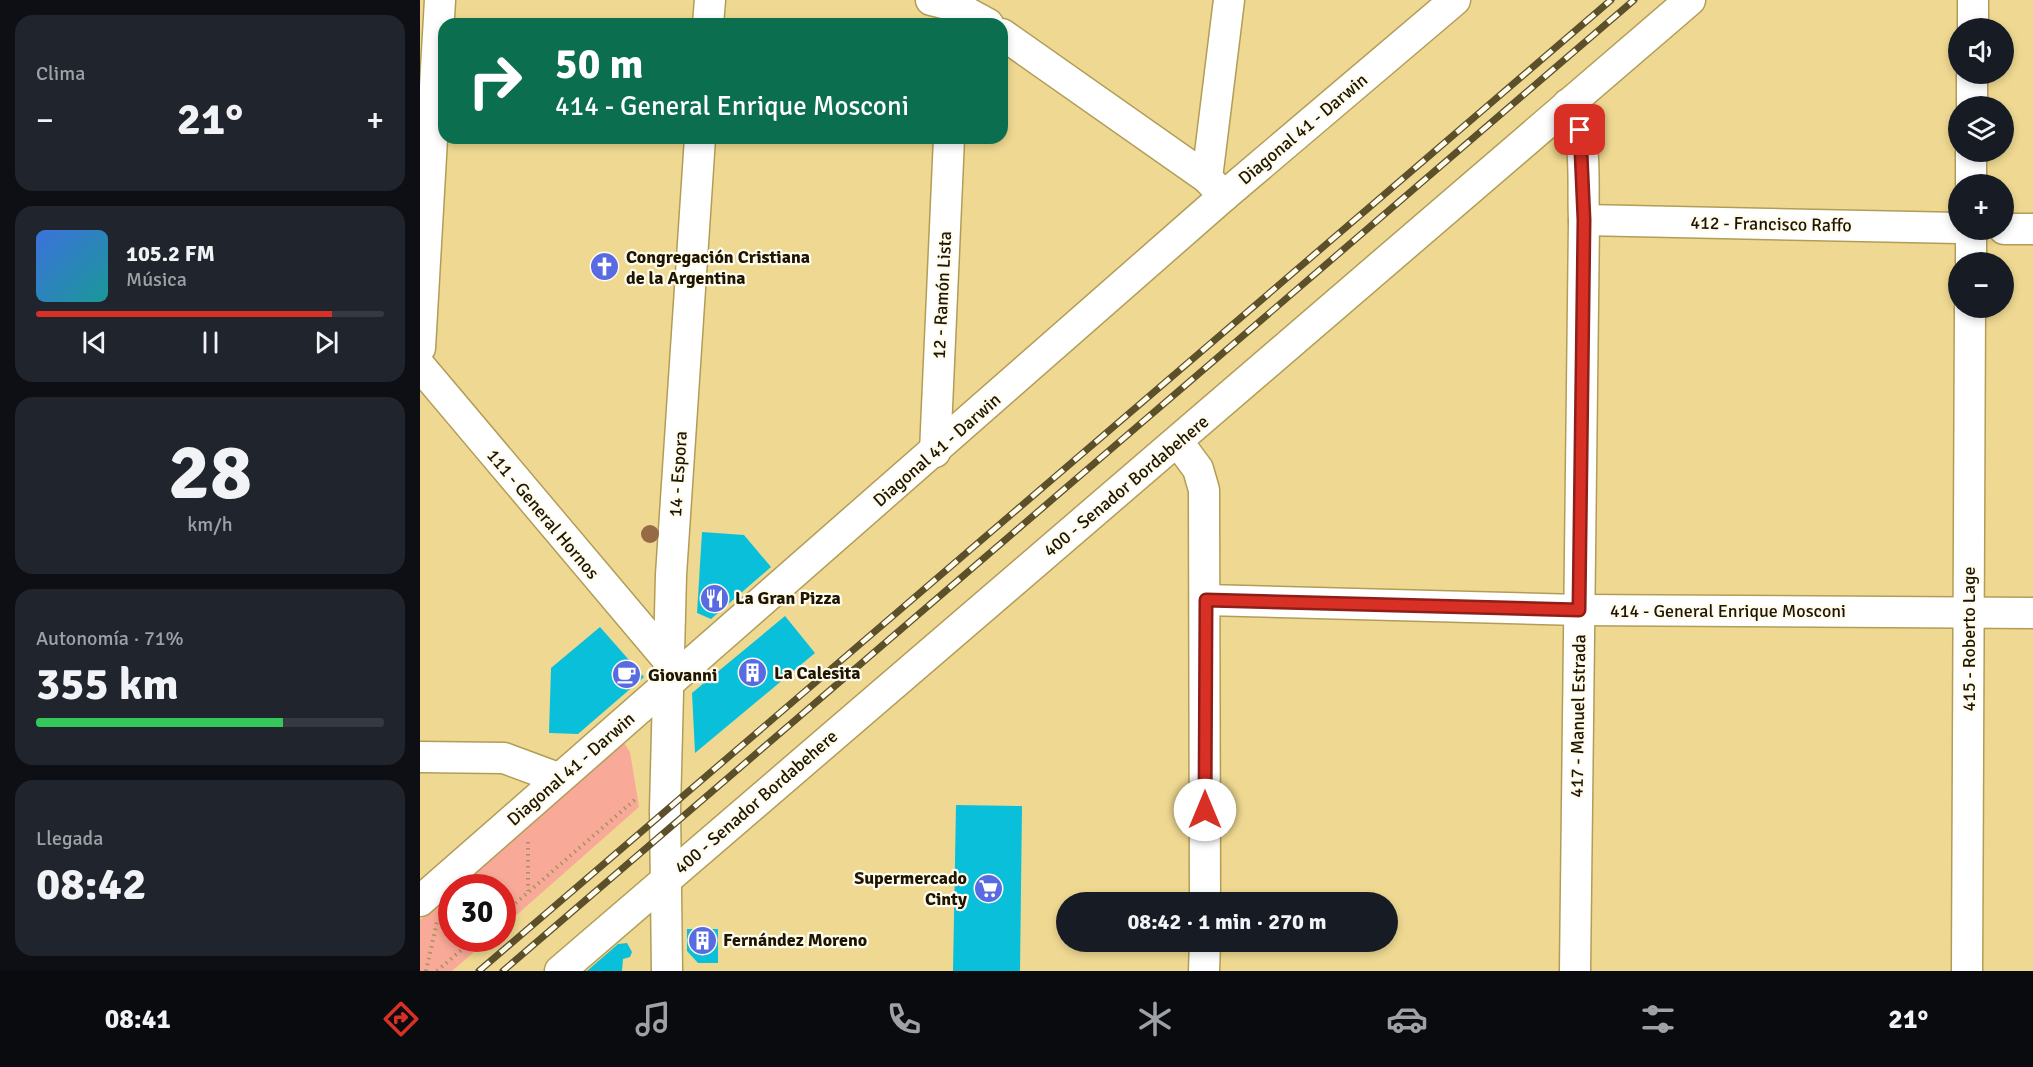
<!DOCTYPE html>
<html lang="es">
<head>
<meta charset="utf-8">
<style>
	body { margin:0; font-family:Signika,sans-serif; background:#20242c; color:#f1f3f6; height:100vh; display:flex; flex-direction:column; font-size:22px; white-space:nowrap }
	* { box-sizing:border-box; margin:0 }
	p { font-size:20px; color:#9ea1a6 }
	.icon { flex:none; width:33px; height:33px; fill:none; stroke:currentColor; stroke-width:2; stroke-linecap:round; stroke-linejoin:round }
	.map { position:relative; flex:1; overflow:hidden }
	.sheet { display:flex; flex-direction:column; gap:15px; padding:15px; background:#0d0f14; width:420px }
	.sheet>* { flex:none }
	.top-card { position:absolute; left:18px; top:18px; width:570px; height:126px; border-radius:18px; box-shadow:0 3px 9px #0003; background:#0b6e4f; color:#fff; overflow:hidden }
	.fabs { position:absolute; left:1528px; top:18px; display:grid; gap:12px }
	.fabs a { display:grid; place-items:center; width:66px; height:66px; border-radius:50%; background:#171b24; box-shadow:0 3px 9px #0003; font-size:30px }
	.speed { position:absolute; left:18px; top:874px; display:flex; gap:12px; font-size:30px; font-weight:700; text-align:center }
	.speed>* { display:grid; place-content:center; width:78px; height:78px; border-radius:50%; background:#171b24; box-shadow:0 3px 9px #0003; line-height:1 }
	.speed .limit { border:9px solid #d22; background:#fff; color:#111 }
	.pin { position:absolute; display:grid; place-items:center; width:51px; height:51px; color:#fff; margin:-26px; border-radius:12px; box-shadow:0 3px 9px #0006 }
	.me { position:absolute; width:66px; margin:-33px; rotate:0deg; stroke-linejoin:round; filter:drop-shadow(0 0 4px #0008) }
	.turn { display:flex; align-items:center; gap:21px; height:126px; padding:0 18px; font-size:27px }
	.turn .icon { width:78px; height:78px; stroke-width:2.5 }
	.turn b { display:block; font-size:42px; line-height:51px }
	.big { font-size:45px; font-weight:700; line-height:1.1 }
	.sheet .widget { flex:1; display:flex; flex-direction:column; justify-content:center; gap:9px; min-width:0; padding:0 21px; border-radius:18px; background:#20242c }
	.sheet .dial { align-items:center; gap:0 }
	.dial b { font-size:78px; line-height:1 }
	.song { display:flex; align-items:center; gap:18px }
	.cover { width:72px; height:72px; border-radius:9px; background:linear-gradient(135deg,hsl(220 70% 55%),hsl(180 70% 35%)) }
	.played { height:6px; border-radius:3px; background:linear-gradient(90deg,#d93025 85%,#363941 85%) }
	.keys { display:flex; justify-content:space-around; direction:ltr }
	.heat { display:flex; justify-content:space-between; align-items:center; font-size:33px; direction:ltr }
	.charge { height:9px; border-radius:4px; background:linear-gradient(90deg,#34c759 71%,#363941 0) }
	.trip { position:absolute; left:636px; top:892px; width:342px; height:60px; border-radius:30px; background:#171b24; box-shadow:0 3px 9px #0003; font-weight:700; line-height:60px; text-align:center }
	.tab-bar { display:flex; height:96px; justify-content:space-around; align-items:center; background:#090b0e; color:#9ea1a6 }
	.tab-bar .icon { width:42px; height:42px }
	.tab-bar .on { color:#d93025 }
	.tab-bar b { font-size:27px; color:#f1f3f6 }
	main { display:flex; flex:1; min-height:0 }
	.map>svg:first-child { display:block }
	.green { fill:#f9a997 }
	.building { fill:#0abfda }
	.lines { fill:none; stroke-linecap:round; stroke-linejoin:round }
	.minor-casing { stroke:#b29d57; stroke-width:33 }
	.path { stroke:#a5945e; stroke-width:4; stroke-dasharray:1.5 4.5; stroke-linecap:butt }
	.minor { stroke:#fff; stroke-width:30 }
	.rail-casing { stroke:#5c502b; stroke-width:7 }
	.rail { stroke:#fffbed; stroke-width:4.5; stroke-dasharray:14; stroke-linecap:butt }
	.tree { fill:#966a44 }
	.route-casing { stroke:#8d1f18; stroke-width:15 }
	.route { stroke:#d93025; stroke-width:10 }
	.labels { text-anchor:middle; stroke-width:4.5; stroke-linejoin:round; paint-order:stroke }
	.street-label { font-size:18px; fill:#1e1600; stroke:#fffbed }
	.poi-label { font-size:18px; font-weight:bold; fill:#1e1600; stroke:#fffbed; text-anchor:start }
</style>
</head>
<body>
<main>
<section class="sheet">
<div class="widget"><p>Clima</p>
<div class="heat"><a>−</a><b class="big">21°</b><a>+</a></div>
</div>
<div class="widget">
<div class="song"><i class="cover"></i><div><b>105.2 FM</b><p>Música</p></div></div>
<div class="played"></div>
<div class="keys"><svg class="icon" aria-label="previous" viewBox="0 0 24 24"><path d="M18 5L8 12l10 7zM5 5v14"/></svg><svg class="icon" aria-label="pause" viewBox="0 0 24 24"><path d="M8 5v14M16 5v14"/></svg><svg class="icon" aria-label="next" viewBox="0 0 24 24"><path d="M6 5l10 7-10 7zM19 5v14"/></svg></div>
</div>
<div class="widget dial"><b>28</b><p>km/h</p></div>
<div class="widget"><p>Autonomía · 71%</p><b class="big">355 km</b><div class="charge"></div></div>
<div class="widget"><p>Llegada</p><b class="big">08:42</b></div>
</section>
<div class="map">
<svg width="1613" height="971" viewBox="0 0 1613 971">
	<rect width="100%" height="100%" fill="#efd992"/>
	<!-- green -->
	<g class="green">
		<path d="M204 743 210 752 219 807 83 927 82 888H37Z"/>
		<path d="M31 893 32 939H69L32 971H0V920Z"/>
	</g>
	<!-- building -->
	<g class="building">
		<path d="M282 532 324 535 351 567 291 619 277 613Z"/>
		<path d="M365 616 395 653 275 753 272 693Z"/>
		<path d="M180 627 224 677 158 734 129 733 131 668Z"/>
		<path d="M536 805 602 806 600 971H533Z"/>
		<path d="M267 929H298V963H278L267 951Z"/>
		<path d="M207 943 212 952 210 957 203 959 202 971H167L198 944Z"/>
	</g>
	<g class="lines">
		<defs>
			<g id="minor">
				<path d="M511 0 535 6 568 24"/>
				<path d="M288 24 290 0"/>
				<path d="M1553 28V0"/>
				<path d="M582 34 787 178 804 196"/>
				<path d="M1148 104C1169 135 1162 183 1164 220L1155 971"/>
				<path d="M1552 106V74"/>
				<path d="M787 178 809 0"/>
				<path d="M1551 184V152"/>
				<path d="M1164 220 1539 228"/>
				<path d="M1584 229H1613"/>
				<path d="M1551 262V230"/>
				<path d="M0 348 20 0"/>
				<path d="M0 366 248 660"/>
				<path d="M758 442 778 469 784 490 785 903"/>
				<path d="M515 452 529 138"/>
				<path d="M786 600 1159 610 1613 613"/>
				<path d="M0 757 84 758 138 778"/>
				<path d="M0 901 804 196 1035 0"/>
				<path d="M140 971 1270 0"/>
				<path d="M247 971 245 810 251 575 280 138"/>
				<path d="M784 971 785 942"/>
				<path d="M1547 971 1550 308"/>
			</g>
		</defs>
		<!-- minor casing -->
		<use href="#minor" class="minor-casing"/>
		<!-- path -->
		<g class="path">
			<path d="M108 842V891"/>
			<path d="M82 915 218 797"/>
			<path d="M6 971 17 922"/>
			<path d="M17 971 54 939"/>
		</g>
		<!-- minor -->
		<use href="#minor" class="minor"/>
		<defs>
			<g id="rail">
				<path d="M59 971 1191 0"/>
				<path d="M83 971 1214 0"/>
			</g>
		</defs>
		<!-- rail casing -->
		<use href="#rail" class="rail-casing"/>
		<!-- rail -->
		<use href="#rail" class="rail"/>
	</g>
	<!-- trees -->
	<circle class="tree" cx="230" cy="534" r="9"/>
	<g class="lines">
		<defs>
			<path id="route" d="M785 810 786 600 1159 610 1164 220 1160 130"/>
		</defs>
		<!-- route casing -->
		<use href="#route" class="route-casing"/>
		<!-- route -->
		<use href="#route" class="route"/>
	</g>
	<!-- icons -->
	<defs>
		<symbol id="church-disc" viewBox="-11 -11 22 22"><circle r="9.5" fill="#596be2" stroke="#fffbed"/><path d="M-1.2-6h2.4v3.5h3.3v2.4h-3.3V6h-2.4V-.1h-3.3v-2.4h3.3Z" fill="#fff"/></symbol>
		<symbol id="restaurant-disc" viewBox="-11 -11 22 22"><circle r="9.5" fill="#596be2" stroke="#fffbed"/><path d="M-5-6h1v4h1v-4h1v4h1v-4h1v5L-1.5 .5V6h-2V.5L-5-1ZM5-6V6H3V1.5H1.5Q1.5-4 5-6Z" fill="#fff"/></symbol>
		<symbol id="building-disc" viewBox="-11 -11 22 22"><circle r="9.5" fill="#596be2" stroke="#fffbed"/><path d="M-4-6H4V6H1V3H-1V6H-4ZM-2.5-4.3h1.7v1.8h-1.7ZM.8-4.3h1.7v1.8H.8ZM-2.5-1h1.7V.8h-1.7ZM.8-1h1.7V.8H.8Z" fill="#fff"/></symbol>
		<symbol id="cafe-disc" viewBox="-11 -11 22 22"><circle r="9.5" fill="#596be2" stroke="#fffbed"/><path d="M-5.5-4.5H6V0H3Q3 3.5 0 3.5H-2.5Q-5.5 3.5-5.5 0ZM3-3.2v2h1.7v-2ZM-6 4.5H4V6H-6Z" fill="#fff"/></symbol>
		<symbol id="supermarket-disc" viewBox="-11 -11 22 22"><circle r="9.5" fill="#596be2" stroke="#fffbed"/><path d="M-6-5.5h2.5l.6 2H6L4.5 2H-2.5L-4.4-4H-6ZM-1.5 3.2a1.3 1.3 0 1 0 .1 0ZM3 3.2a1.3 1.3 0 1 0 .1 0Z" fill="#fff"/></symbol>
	</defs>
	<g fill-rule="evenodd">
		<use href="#church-disc" x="168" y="250" width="33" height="33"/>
		<use href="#restaurant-disc" x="278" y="582" width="33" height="33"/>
		<use href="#building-disc" x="316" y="656" width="33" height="33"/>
		<use href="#cafe-disc" x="190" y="658" width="33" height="33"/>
		<use href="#supermarket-disc" x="552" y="872" width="33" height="33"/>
		<use href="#building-disc" x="266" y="924" width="33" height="33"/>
	</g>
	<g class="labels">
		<!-- street labels -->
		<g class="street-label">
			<text transform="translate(883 129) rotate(-40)" y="6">Diagonal 41 - Darwin</text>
			<text transform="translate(1351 224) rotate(1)" y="6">412 - Francisco Raffo</text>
			<text transform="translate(522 295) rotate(-87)" y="6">12 - Ramón Lista</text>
			<text transform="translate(517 450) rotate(-41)" y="6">Diagonal 41 - Darwin</text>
			<text transform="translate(258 474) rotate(-86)" y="6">14 - Espora</text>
			<text transform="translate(706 486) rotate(-40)" y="6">400 - Senador Bordabehere</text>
			<text transform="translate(123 514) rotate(50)" y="6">111 - General Hornos</text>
			<text x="1308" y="617">414 - General Enrique Mosconi</text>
			<text transform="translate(1549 639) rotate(-90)" y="6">415 - Roberto Lage</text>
			<text transform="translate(1158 716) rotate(-89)" y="6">417 - Manuel Estrada</text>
			<text transform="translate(151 769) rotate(-41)" y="6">Diagonal 41 - Darwin</text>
			<text transform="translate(336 802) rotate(-41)" y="6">400 - Senador Bordabehere</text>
		</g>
		<!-- poi labels -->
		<g class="poi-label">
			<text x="206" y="263">Congregación Cristiana<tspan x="206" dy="21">de la Argentina</tspan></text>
			<text x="315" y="604">La Gran Pizza</text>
			<text x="354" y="679">La Calesita</text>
			<text x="228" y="681">Giovanni</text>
			<text x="547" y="884" text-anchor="end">Supermercado<tspan x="547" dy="21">Cinty</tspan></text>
			<text x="303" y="946">Fernández Moreno</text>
		</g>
	</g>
</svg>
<div class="fabs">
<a><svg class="icon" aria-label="sound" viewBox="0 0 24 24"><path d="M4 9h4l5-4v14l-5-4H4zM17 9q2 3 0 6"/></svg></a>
<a><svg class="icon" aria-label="layers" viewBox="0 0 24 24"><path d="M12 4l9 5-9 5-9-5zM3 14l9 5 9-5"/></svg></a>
<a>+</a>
<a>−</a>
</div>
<div class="speed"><div class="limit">30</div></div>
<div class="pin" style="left:1160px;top:130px;background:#d93025"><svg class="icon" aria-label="arrive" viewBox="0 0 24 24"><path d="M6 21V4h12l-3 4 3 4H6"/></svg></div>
<svg class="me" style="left:785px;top:810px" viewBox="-20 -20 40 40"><circle r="19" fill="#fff"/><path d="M0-13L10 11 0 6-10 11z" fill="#d93025"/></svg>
<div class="trip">08:42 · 1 min · 270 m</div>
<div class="top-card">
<div class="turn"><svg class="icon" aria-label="right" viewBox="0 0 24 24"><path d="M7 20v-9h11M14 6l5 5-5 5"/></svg><div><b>50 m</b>414 - General Enrique Mosconi</div></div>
</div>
</div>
</main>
<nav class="tab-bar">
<b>08:41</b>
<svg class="icon on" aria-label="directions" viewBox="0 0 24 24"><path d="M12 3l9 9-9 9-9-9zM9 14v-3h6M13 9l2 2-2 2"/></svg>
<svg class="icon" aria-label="music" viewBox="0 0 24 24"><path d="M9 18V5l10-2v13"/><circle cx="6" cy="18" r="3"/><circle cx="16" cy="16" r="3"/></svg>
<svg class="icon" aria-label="phone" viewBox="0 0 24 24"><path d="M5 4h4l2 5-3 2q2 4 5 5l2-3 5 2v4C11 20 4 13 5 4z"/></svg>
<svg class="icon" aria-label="climate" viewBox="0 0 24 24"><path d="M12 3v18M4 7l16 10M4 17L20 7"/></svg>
<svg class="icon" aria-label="car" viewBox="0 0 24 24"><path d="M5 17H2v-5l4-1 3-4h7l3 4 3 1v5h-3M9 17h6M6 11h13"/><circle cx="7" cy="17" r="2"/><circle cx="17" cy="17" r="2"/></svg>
<svg class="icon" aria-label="filters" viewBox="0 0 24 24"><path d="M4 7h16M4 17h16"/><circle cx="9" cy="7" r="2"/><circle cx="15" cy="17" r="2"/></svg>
<b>21°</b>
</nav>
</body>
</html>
